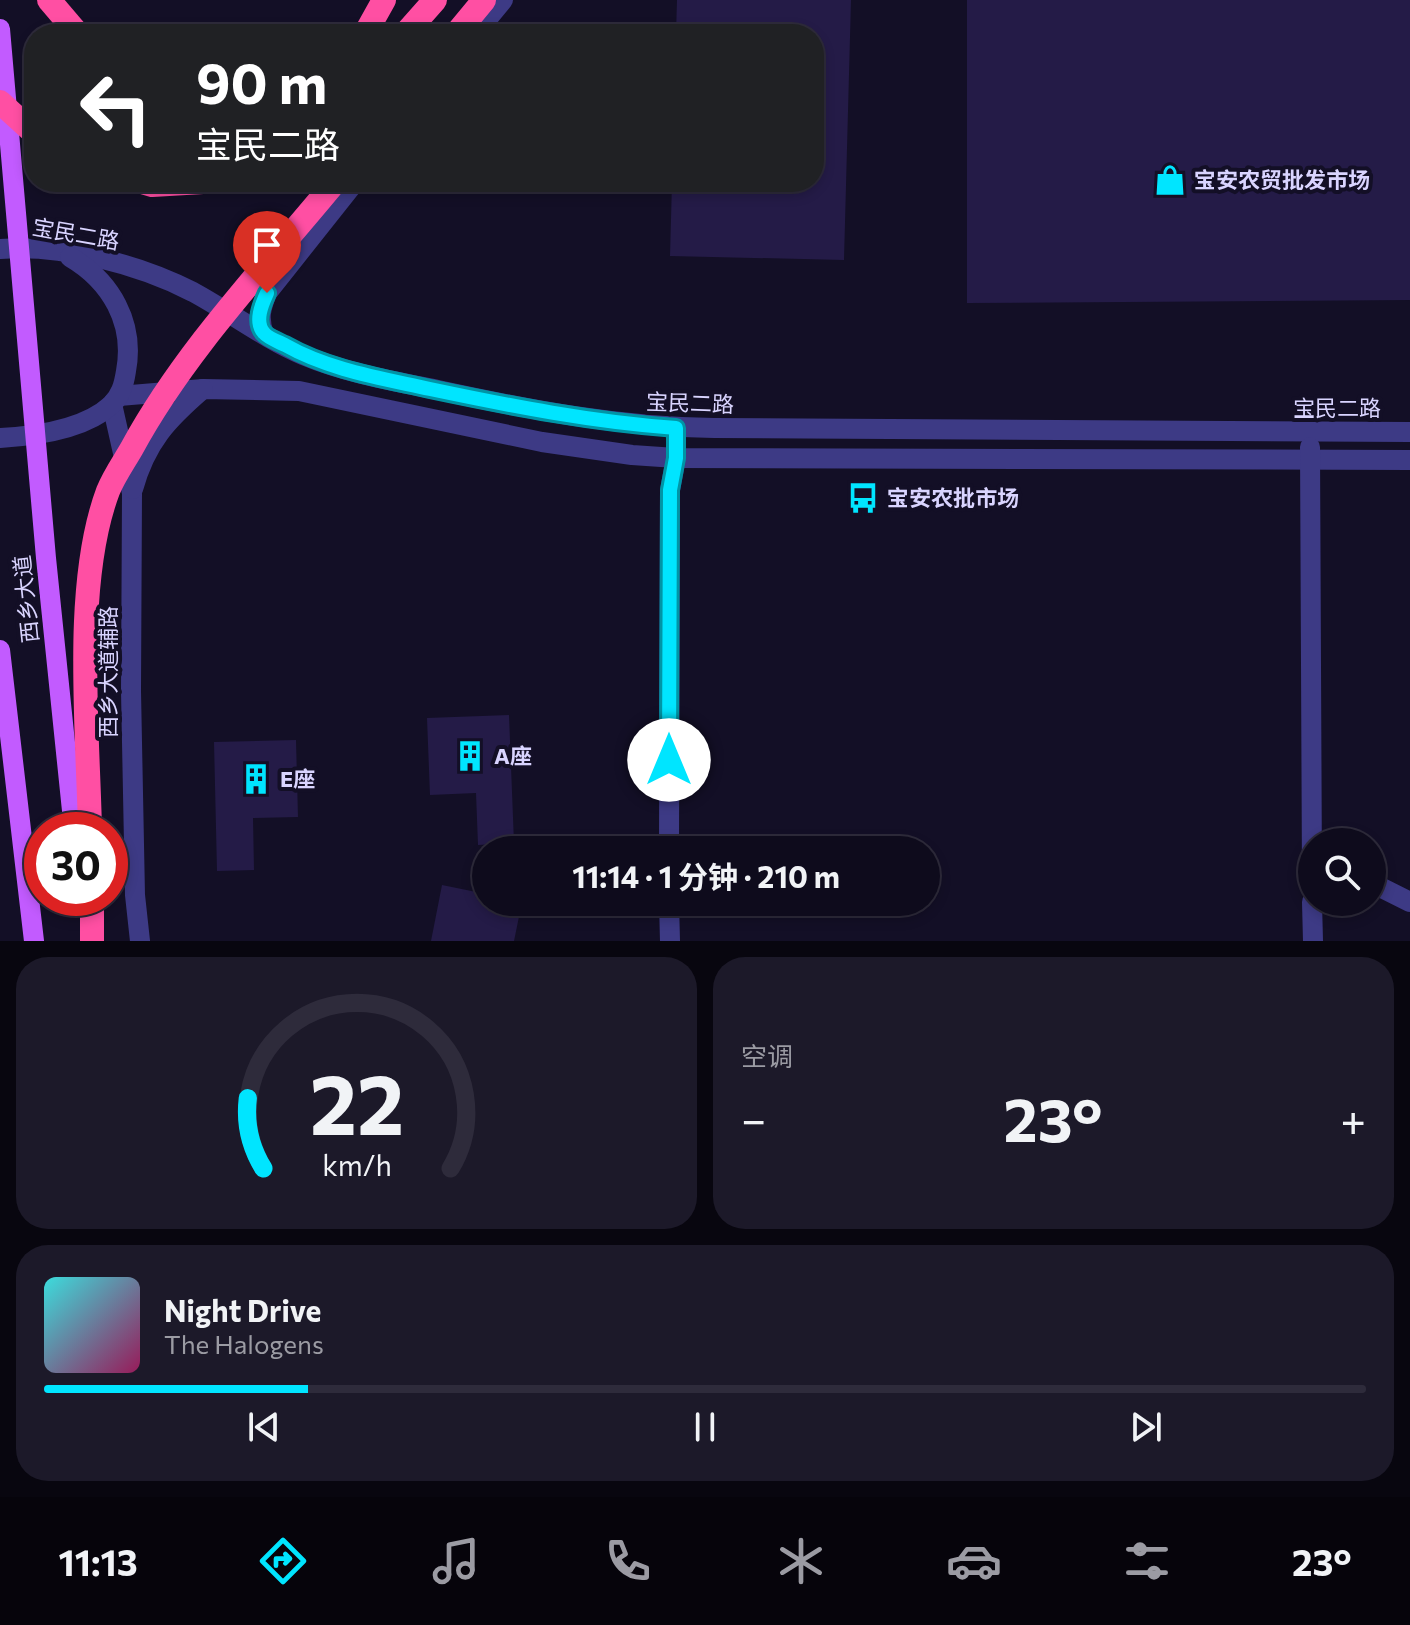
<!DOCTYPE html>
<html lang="zh">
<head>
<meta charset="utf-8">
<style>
	body { margin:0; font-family:Commissioner,"Noto Sans SC",sans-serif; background:#1c1929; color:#f1f3f6; height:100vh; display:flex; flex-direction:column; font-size:30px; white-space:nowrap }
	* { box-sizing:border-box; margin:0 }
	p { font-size:26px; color:#9b9ba3 }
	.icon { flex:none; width:44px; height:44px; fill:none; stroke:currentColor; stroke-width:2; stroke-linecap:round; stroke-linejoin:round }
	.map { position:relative; height:941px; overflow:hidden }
	.sheet { display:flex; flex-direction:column; gap:16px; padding:16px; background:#08060f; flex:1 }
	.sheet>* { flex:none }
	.guide { position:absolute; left:24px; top:24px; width:800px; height:168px; border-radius:32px; box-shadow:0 4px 12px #0003,0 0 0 2px #2e2b3b; background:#202124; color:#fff; overflow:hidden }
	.tools { position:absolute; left:1298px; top:828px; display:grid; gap:16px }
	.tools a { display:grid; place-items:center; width:88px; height:88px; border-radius:50%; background:#0e0b1c; box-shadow:0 4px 12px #0003,0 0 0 2px #2e2b3b; font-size:40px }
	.speed { position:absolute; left:24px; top:812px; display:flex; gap:16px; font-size:40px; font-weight:700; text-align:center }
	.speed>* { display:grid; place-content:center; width:104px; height:104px; border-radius:50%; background:#0e0b1c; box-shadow:0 4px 12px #0003,0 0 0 2px #2e2b3b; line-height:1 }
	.speed .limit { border:12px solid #d22; background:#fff; color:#111 }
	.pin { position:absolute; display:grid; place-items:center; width:68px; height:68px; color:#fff; margin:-82px -34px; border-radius:50% 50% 50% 0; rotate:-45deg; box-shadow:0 0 8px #0007 }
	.pin .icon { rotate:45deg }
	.me { position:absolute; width:88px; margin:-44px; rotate:0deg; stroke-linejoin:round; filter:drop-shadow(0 0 6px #0008) }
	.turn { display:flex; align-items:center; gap:28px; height:168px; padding:0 40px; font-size:36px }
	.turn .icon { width:104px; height:104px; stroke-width:2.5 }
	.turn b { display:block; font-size:56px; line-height:68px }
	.big { font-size:60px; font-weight:700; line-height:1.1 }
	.sheet .tile { flex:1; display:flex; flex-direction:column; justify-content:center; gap:12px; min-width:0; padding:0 28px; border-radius:32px; background:#1c1929 }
	.sheet .dial { align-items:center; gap:0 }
	.dial svg { height:208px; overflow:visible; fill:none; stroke:#2e2b3b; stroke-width:7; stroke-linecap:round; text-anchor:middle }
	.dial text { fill:#f1f3f6; stroke:none }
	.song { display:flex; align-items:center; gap:24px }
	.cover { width:96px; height:96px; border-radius:12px; background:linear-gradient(135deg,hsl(180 70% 55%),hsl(330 70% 35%)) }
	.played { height:8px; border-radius:4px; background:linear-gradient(90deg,#00e5ff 20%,#2e2b3b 20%) }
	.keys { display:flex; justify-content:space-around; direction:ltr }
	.heat { display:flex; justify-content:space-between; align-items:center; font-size:44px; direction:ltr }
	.sheet .tiles { flex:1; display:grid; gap:16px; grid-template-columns:1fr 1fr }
	.tile:last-child { grid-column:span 2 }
	.trip { position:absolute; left:472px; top:836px; width:468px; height:80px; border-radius:40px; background:#0e0b1c; box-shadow:0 4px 12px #0003,0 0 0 2px #2e2b3b; font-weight:700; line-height:80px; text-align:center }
	.tabs { display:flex; height:128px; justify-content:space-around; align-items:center; background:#06040b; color:#9b9ba3 }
	.tabs .icon { width:56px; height:56px }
	.tabs .current { color:#00e5ff }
	.tabs b { font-size:36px; color:#f1f3f6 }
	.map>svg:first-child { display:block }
	.building { fill:#241b47 }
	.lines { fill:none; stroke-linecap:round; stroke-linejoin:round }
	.minor { stroke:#3d3a85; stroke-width:20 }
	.major { stroke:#c25bff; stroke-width:20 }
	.highway { stroke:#ff4fa3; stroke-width:24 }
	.major-bridge { stroke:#c25bff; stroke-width:20 }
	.highway-bridge { stroke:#ff4fa3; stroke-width:24 }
	.route-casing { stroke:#0095a6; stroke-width:20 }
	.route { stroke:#00e5ff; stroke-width:14 }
	.labels { text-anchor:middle; stroke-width:8; stroke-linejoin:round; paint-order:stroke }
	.poi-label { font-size:22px; font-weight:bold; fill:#d9d4ff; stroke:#130f26; text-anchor:start }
	.street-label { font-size:22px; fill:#d9d4ff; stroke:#130f26 }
</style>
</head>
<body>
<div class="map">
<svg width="1410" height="941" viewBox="0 0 1410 941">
	<rect width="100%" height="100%" fill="#130f26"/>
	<!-- building -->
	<g class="building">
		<path d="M677 0H851L844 260 670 256 672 182H814V34H676Z"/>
		<path d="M967 0H1410V300L967 303Z"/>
		<path d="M509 715 514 843 478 845 476 793 430 795 427 718Z"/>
		<path d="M296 740 298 817 253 818 254 870 217 871 214 742Z"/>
		<path d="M442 885 486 894V902H522L514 941H431Z"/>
	</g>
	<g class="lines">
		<!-- minor -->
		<g class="minor">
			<path d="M475 34 503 0"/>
			<path d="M0 249C62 244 138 264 193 292 230 312 265 339 303 355 346 373 393 381 438 390 530 410 620 427 714 428L1410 432"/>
			<path d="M264 334C258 318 261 308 267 293L355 182"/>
			<path d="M119 396 203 389 299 391 542 442 632 455 676 458 1410 460"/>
			<path d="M112 404 132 493 131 691 135 895 140 941"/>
			<path d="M0 438C35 436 85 429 111 405 121 396 124 384 126 371 135 323 111 281 70 257"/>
			<path d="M1310 447 1312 879"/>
			<path d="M133 489C146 442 167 420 203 389"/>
			<path d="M669 850 670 490 676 458V428"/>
			<path d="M1372 883 1410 902"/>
			<path d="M669 902 670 941"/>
			<path d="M1312 902 1313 941"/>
		</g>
		<!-- major -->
		<path class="major" d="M0 650 34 941"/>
		<!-- highway -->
		<g class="highway">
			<path d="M49 0 78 34"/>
			<path d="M365 34 384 0"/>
			<path d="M405 34 435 0"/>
			<path d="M456 34 484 0"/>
			<path d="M142 182 152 185 203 182"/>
			<path d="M92 898V941"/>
		</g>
		<!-- major-bridge -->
		<path class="major-bridge" d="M0 29 46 558 74 830"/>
		<!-- highway-bridge -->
		<g class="highway-bridge">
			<path d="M0 102 34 133"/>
			<path d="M90 830C88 730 73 584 108 491 114 476 124 462 132 448 184 352 265 267 335 182"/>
		</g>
	</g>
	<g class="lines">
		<defs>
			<path id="route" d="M267 293C262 304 254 322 264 333 268 338 279 342 285 345 329 370 381 378 430 389 511 406 592 422 676 428V458L670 490 669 760"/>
		</defs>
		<!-- route casing -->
		<use href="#route" class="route-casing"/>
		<!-- route -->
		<use href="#route" class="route"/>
	</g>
	<!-- icons -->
	<defs>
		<symbol id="shop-bare" viewBox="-9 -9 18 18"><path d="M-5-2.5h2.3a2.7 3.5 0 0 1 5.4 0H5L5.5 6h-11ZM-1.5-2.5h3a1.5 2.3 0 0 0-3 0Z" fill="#00e5ff" stroke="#130f26" stroke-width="2.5" paint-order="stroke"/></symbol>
		<symbol id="bus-bare" viewBox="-9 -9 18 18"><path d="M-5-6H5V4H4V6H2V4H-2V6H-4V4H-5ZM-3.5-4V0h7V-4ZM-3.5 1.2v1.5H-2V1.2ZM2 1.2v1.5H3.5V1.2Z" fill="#00e5ff" stroke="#130f26" stroke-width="2.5" paint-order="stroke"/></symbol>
		<symbol id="building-bare" viewBox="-9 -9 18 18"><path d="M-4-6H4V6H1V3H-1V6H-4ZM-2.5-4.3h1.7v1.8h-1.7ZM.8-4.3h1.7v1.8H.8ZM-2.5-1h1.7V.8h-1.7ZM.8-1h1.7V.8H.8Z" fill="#00e5ff" stroke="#130f26" stroke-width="2.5" paint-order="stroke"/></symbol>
	</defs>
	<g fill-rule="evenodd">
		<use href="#shop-bare" x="1148" y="158" width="44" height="44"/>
		<use href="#bus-bare" x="841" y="476" width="44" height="44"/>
		<use href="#building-bare" x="448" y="734" width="44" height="44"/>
		<use href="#building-bare" x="234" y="757" width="44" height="44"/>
	</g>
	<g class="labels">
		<!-- poi labels -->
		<g class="poi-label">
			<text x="1194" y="188">宝安农贸批发市场</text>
			<text x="887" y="506">宝安农批市场</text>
			<text x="494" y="764">A座</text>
			<text x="280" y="787">E座</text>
		</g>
		<!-- street labels -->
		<g class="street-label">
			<text transform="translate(76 234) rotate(10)" y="8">宝民二路</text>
			<text transform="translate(690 403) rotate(2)" y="8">宝民二路</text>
			<text x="1337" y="416">宝民二路</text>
			<text transform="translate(26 599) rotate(-96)" y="8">西乡大道</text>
			<text transform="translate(108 672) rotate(-90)" y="8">西乡大道辅路</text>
		</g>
	</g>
</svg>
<div class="tools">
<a><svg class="icon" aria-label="search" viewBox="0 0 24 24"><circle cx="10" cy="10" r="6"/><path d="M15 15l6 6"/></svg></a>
</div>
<div class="speed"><div class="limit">30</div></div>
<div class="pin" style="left:267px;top:293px;background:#d93025"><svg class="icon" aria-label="arrive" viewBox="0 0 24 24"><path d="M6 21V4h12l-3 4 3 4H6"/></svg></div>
<svg class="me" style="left:669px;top:760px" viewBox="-20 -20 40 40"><circle r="19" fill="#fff"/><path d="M0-13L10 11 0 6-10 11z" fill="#00e5ff"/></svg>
<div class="trip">11:14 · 1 分钟 · 210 m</div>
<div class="guide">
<div class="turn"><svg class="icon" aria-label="left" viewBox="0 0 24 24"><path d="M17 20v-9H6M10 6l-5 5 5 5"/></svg><div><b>90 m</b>宝民二路</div></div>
</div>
</div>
<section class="sheet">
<div class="tiles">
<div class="tile dial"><svg viewBox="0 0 100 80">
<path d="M14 69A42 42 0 1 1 86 69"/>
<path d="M14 69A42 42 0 0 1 8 42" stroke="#00e5ff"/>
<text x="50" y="56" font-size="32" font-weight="700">22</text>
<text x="50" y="72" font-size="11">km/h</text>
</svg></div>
<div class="tile"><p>空调</p>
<div class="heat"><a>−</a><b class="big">23°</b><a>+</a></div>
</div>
<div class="tile">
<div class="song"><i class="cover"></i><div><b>Night Drive</b><p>The Halogens</p></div></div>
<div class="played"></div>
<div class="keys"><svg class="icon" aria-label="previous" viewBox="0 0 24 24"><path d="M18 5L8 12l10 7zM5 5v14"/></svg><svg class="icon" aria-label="pause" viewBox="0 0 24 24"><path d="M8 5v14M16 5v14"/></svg><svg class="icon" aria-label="next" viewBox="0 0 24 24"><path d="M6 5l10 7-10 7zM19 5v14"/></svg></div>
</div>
</div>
</section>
<nav class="tabs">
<b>11:13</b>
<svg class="icon current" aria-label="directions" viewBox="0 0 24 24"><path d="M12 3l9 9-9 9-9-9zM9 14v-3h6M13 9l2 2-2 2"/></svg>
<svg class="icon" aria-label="music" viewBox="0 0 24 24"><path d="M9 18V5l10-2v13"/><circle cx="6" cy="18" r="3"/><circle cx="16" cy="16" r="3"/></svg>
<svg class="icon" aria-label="phone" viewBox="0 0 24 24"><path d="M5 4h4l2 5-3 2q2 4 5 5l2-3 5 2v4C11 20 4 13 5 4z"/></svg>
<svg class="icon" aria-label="climate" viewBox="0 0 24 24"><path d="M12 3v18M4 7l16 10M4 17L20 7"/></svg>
<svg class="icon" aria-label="car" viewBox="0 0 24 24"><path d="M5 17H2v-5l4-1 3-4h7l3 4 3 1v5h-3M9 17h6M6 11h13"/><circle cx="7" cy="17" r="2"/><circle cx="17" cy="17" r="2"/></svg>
<svg class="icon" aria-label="filters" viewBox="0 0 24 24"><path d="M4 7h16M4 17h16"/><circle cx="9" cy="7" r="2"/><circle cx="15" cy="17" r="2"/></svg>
<b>23°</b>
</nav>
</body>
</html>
